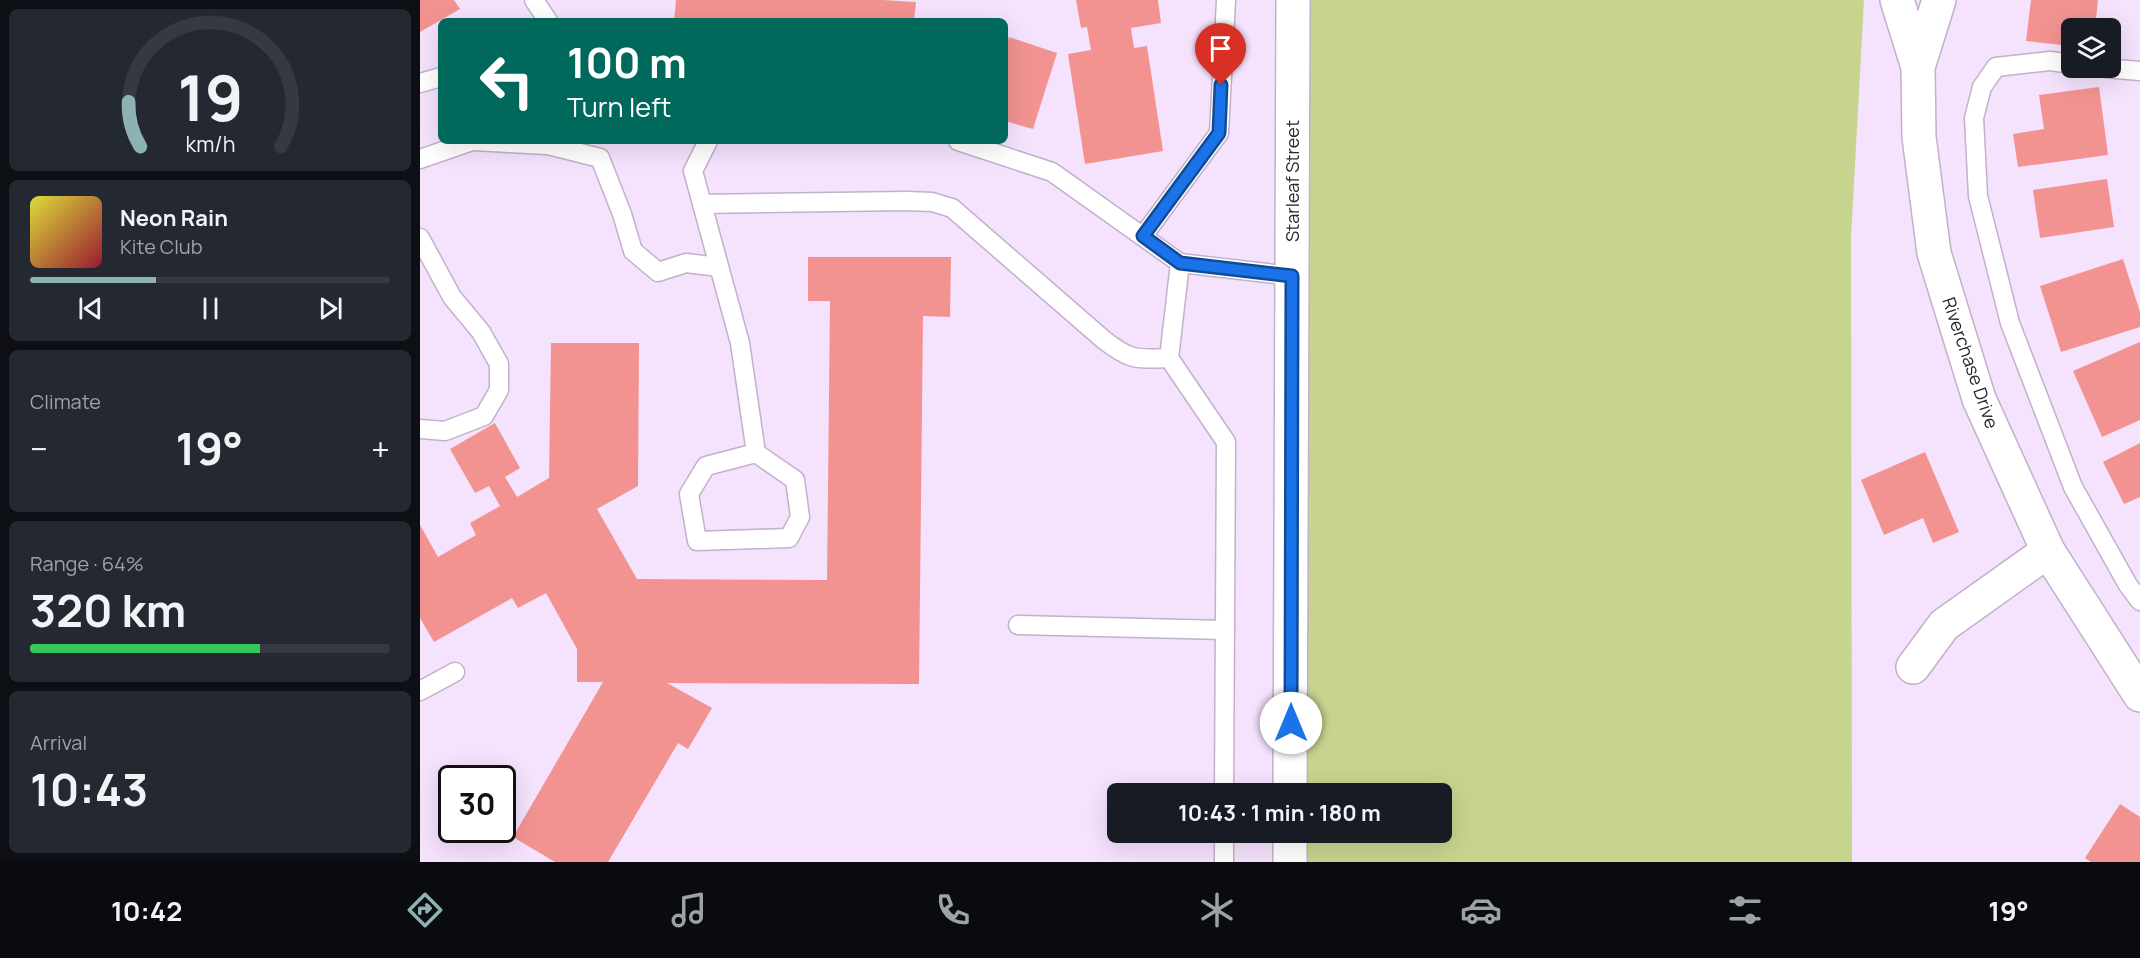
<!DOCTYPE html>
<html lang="en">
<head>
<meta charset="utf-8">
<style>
	body { margin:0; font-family:Manrope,sans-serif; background:#242831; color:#f1f3f6; height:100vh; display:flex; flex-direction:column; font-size:22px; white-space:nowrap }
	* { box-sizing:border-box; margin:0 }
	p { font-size:20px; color:#9ea1a6 }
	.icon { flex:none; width:33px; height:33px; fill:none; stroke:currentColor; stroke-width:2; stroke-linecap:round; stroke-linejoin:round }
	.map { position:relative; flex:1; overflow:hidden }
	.sheet { display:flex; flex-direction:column; gap:9px; padding:9px; background:#0d0f14; width:420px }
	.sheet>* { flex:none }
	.guide { position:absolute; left:18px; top:18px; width:570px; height:126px; border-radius:9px; box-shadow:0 6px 24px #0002; background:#00695c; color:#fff; overflow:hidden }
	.fabs { position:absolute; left:1641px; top:18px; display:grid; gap:12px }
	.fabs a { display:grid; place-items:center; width:60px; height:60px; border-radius:9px; background:#171b24; box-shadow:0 6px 24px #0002; font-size:30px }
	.speed { position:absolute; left:18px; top:765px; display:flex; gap:12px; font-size:30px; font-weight:700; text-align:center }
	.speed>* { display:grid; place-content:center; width:78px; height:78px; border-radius:50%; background:#171b24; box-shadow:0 6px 24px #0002; line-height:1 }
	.speed .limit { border:3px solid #111; border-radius:9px; background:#fff; color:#111 }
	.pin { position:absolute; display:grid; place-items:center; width:51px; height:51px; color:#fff; margin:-62px -26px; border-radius:50% 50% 50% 0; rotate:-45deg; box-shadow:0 0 6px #0007 }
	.pin .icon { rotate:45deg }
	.me { position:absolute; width:66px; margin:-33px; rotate:0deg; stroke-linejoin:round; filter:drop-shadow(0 0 4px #0008) }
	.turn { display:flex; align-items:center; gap:21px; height:126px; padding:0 30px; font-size:27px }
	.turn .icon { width:78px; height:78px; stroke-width:2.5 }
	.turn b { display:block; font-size:42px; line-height:51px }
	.big { font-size:45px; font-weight:700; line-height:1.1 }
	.sheet .tile { flex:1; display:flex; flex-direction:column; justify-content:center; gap:9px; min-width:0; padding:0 21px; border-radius:9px; background:#242831 }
	.sheet .dial { align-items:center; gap:0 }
	.dial svg { height:156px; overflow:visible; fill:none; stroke:#363941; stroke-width:7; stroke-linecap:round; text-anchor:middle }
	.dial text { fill:#f1f3f6; stroke:none }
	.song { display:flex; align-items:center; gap:18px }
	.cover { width:72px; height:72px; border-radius:9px; background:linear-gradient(135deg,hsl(60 70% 55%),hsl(350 70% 35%)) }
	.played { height:6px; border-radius:3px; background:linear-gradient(90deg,#8db2b4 35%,#363941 35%) }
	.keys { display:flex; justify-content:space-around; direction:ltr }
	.heat { display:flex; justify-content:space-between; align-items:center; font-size:33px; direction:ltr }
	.charge { height:9px; border-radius:4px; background:linear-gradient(90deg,#34c759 64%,#363941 0) }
	.trip { position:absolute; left:687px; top:783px; width:345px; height:60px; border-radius:9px; background:#171b24; box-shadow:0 6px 24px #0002; font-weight:700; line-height:60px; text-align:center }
	.menu { display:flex; height:96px; justify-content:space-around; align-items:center; background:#090b0e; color:#9ea1a6 }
	.menu .icon { width:42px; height:42px }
	.menu .current { color:#8db2b4 }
	.menu b { font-size:27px; color:#f1f3f6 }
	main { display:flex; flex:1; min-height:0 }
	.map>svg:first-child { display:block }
	.green { fill:#c7d48e }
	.building { fill:#f29392 }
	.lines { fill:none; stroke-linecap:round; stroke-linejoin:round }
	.service-casing { stroke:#c3b0ca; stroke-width:21 }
	.minor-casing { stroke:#c3b0ca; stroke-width:36 }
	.tertiary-casing { stroke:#c3b0ca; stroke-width:36 }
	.service { stroke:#fff; stroke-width:18 }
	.minor { stroke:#fff; stroke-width:33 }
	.tertiary { stroke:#fff; stroke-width:33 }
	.route-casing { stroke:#114b97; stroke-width:15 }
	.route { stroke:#1a73e8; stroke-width:10 }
	.labels { text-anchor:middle; stroke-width:5; stroke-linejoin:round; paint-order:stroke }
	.street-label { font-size:18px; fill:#2c252f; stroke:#fff }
</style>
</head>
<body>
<main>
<section class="sheet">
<div class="tile dial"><svg viewBox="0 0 100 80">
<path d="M14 69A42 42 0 1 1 86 69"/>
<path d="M14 69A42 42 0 0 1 8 46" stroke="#8db2b4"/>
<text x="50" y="56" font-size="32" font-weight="700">19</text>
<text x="50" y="72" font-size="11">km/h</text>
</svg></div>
<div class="tile">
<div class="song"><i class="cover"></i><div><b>Neon Rain</b><p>Kite Club</p></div></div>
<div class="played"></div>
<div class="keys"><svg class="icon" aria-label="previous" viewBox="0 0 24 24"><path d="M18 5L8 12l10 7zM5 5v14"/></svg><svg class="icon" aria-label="pause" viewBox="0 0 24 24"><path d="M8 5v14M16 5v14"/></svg><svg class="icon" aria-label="next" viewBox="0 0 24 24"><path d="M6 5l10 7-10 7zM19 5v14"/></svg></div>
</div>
<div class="tile"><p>Climate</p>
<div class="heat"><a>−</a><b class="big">19°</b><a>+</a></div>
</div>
<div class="tile"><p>Range · 64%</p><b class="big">320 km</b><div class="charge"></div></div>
<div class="tile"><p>Arrival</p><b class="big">10:43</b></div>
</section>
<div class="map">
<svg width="1720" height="862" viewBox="0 0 1720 862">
	<rect width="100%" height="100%" fill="#f5e2fd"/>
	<!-- green -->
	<path class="green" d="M887 0H1444L1431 237 1432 862H887V833L1022 832V794L887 793Z"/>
	<!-- building -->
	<g class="building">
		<path d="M0 0H34L40 9 0 32Z"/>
		<path d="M256 0H463L496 2 494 21H254Z"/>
		<path d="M656 0H738L741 23 711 28 714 48 727 46 743 151 665 164 648 54 671 50 667 27 661 28Z"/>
		<path d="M1611 0H1678L1675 28H1652V46L1606 41Z"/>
		<path d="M589 37 637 53 613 129 585 121V50Z"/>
		<path d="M1679 87 1688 155 1598 167 1593 134 1624 129 1619 95Z"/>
		<path d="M1687 179 1694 227 1620 238 1613 190Z"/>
		<path d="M388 257H531L530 317 503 316 499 684 247 683 292 708 268 749 258 743 188 862H135L93 837 183 682H157V649L126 593 98 608 92 598 14 642 0 618V525L18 557 56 535 50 523 80 506 69 486 55 493 30 449 75 423 100 468 85 477 97 497 129 478 131 343H219L218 486 177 509 217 579 407 580 410 301H388Z"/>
		<path d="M1703 259 1720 312V327L1641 352 1620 286Z"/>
		<path d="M1720 342V420L1682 437 1653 371Z"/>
		<path d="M1720 443V497L1704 504 1683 462Z"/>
		<path d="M1505 452 1539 532 1513 543 1503 518 1464 535 1441 480Z"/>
		<path d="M1700 804 1720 817V862H1671L1665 858Z"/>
	</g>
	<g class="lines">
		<defs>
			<g id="service">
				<path d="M114 0 128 21"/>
				<path d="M1652 64 1630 61 1576 67 1562 87 1554 118 1558 196 1590 323 1653 487 1708 585 1720 601"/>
				<path d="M1685 68 1720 71"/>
				<path d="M0 83 21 77"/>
				<path d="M53 141 128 145 180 158 202 214 213 251 238 272 266 263 299 267"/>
				<path d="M288 141 273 171 320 343 336 453 375 480 380 517 369 538 277 541 269 494 286 466 336 453"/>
				<path d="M538 141 632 172 760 263 749 358 806 442 804 794"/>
				<path d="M0 159 52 141"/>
				<path d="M282 204 487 201 512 202 532 208 684 340C711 361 716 359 749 358"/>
				<path d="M723 236 799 133 806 0"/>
				<path d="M0 238 32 297 61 332 79 364V390L64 416 25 431 0 429"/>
				<path d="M760 263 872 276"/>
				<path d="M598 625 805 630"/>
				<path d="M0 691 35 672"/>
				<path d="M804 862V832"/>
			</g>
			<g id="minor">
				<path d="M1493 667 1524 625 1628 551"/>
				<path d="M870 794 873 0"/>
				<path d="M870 862V832"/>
			</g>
			<g id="tertiary">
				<path d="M1477 0 1498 67 1499 137 1514 253 1559 399 1628 551 1720 695"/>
				<path d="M1498 67 1519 0"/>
			</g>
		</defs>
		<!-- service casing -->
		<use href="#service" class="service-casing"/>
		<!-- minor casing -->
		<use href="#minor" class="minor-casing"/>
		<!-- tertiary casing -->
		<use href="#tertiary" class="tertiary-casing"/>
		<!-- service -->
		<use href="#service" class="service"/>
		<!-- minor -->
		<use href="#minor" class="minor"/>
		<!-- tertiary -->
		<use href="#tertiary" class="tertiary"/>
	</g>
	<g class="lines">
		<defs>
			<path id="route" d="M801 85 799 133 723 236 760 263 872 276 871 723"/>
		</defs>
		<!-- route casing -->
		<use href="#route" class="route-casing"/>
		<!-- route -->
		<use href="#route" class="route"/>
	</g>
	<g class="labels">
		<!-- street labels -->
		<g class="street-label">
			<text transform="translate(873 181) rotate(-90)" y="6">Starleaf Street</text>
			<text transform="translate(1550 363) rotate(71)" y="6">Riverchase Drive</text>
		</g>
	</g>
</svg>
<div class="fabs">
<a><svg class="icon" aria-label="layers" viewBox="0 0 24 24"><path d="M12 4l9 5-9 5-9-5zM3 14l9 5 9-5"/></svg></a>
</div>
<div class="speed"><div class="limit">30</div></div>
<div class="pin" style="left:801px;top:85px;background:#d93025"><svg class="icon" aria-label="arrive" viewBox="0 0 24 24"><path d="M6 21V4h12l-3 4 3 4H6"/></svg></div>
<svg class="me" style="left:871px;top:723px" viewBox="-20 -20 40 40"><circle r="19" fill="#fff"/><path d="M0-13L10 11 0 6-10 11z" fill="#1a73e8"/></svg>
<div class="trip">10:43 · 1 min · 180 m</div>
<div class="guide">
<div class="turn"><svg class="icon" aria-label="left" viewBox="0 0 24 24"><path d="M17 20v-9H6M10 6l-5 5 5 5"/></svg><div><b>100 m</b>Turn left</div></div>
</div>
</div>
</main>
<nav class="menu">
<b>10:42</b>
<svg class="icon current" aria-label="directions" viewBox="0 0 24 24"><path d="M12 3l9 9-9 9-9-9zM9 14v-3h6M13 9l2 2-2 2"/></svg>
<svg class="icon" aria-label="music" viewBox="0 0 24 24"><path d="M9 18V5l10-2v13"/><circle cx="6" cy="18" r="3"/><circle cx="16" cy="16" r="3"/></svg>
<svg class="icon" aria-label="phone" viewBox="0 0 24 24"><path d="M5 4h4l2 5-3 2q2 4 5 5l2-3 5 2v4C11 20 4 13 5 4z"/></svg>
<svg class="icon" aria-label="climate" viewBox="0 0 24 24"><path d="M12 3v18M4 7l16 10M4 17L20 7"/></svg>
<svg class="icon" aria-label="car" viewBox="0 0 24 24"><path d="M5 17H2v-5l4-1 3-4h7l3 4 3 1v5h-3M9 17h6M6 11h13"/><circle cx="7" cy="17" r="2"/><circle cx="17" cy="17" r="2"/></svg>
<svg class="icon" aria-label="filters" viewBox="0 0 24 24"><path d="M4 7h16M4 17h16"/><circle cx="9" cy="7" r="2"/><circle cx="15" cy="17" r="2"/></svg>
<b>19°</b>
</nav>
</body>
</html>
